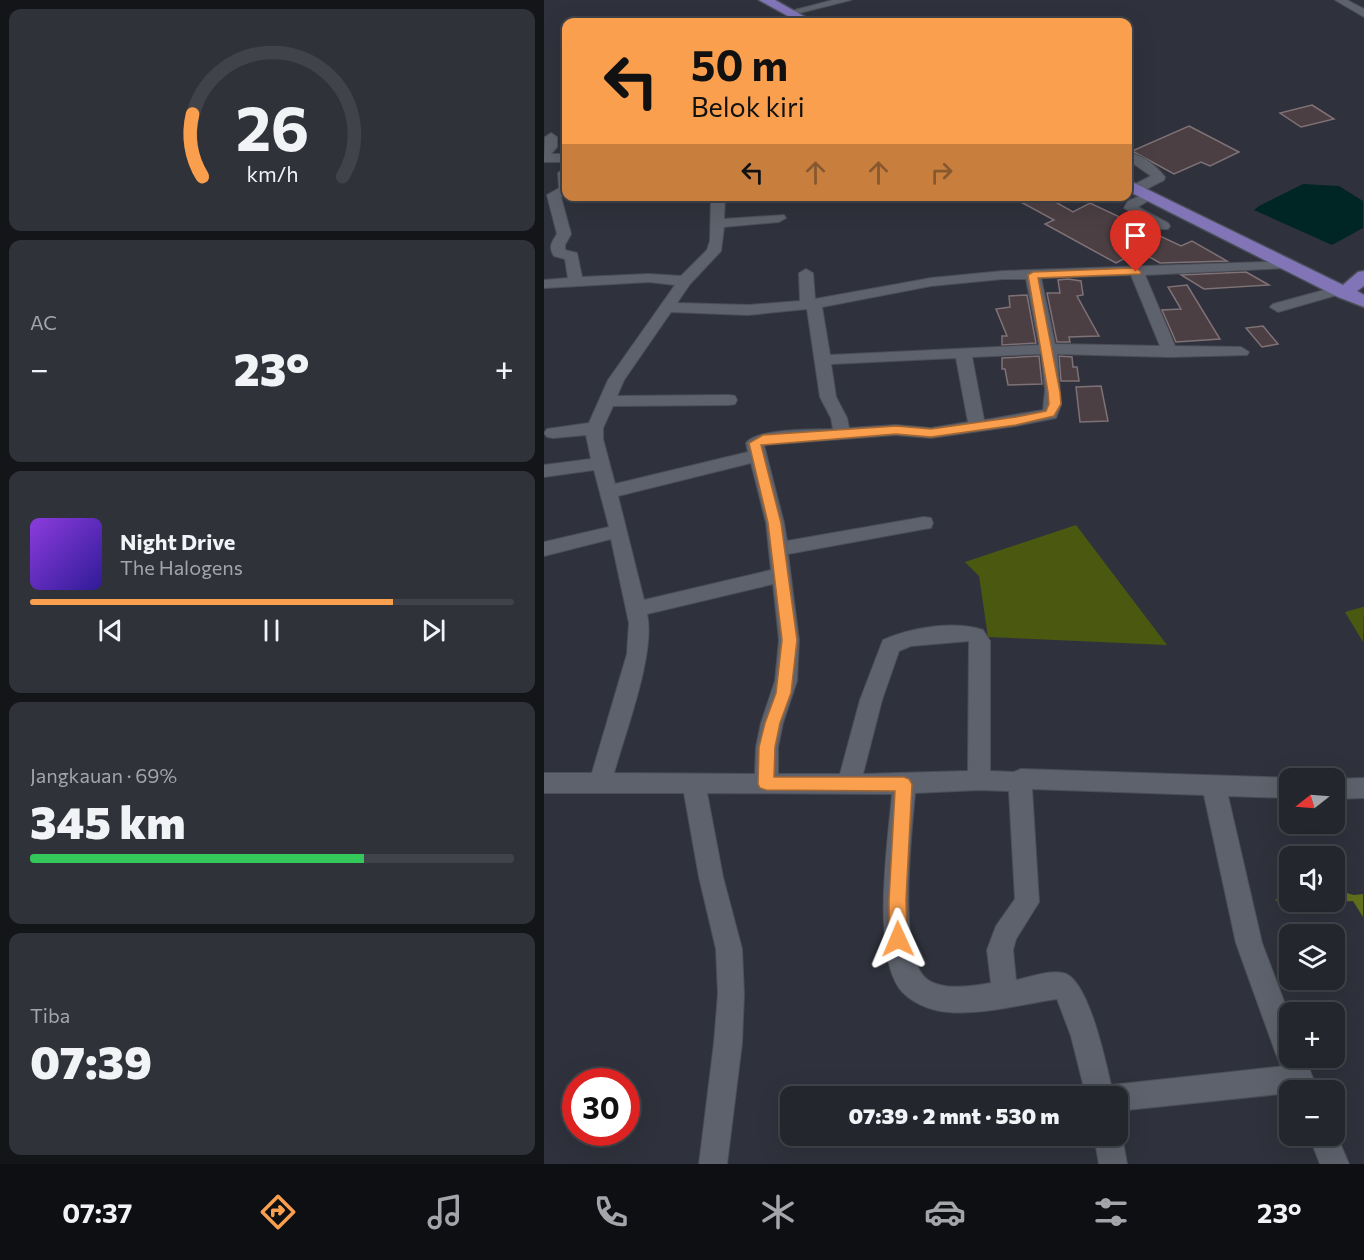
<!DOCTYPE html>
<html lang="id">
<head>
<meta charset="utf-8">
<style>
	body { margin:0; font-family:Commissioner,sans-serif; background:#2f3239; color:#f1f3f6; height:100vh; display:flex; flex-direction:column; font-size:22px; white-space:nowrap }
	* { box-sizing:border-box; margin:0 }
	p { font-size:20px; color:#a3a5aa }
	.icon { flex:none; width:33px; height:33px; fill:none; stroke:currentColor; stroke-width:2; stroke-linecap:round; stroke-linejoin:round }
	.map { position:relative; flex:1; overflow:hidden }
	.details { display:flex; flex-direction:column; gap:9px; padding:9px; background:#131519; width:544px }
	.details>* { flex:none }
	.banner { position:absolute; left:18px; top:18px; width:570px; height:183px; border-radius:12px; box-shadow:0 6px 24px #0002,0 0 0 2px #404349; background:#fa9f4e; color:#111; overflow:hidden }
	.needle { width:39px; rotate:253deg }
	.buttons { position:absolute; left:735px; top:768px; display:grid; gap:12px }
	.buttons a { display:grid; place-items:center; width:66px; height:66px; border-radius:12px; background:#23262d; box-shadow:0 6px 24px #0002,0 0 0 2px #404349; font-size:30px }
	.speed { position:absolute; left:18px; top:1068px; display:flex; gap:12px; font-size:30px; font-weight:700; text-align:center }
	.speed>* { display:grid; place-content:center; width:78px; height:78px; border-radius:50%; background:#23262d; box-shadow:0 6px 24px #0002,0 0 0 2px #404349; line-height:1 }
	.speed .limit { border:9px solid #d22; background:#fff; color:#111 }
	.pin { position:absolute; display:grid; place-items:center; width:51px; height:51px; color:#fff; margin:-62px -26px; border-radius:50% 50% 50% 0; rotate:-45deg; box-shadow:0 0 6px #0007 }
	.pin .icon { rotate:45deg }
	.me { position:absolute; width:66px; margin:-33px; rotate:359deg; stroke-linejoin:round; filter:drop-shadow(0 0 4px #0008) }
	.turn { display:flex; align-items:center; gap:21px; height:126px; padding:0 30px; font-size:27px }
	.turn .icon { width:78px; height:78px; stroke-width:2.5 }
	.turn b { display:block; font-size:42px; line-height:51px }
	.lanes { display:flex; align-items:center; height:57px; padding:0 30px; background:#0003; justify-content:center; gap:30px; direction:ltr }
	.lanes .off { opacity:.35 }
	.big { font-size:45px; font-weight:800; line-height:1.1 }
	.details .tile { flex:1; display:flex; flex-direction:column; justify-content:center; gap:9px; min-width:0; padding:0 21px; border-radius:12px; background:#2f3239 }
	.details .dial { align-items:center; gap:0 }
	.dial svg { height:156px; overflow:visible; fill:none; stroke:#404349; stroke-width:7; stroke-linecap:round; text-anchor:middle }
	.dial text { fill:#f1f3f6; stroke:none }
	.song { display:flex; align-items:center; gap:18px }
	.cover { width:72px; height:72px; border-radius:9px; background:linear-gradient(135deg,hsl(270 70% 55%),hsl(250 70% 35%)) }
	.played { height:6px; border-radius:3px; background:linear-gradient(90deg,#fa9f4e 75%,#404349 75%) }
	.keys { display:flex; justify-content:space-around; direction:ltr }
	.heat { display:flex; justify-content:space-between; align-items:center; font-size:33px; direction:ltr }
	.charge { height:9px; border-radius:4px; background:linear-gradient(90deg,#34c759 69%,#404349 0) }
	.trip { position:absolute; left:236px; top:1086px; width:348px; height:60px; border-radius:12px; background:#23262d; box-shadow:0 6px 24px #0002,0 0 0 2px #404349; font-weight:800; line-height:60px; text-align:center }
	.dock { display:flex; height:96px; justify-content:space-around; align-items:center; background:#0e0f12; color:#a3a5aa }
	.dock .icon { width:42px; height:42px }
	.dock .on { color:#fa9f4e }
	.dock b { font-size:27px; color:#f1f3f6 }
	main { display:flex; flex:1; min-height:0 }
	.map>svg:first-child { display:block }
	.green { fill:#4b5810 }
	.forest { fill:#61701c }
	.water { fill:#002525 }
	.building { fill:#4b3f43; stroke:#7f7176; stroke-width:1.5 }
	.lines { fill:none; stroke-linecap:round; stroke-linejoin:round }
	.minor-casing { stroke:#4b4e56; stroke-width:2 }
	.major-casing { stroke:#4b4e56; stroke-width:3 }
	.minor { fill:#5e626c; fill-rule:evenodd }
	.major { fill:#8175b8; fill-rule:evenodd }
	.route { fill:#fa9f4e; stroke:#a26733; stroke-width:1.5 }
</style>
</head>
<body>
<main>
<section class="details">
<div class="tile dial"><svg viewBox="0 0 100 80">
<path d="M14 69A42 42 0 1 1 86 69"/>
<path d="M14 69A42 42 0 0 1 9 37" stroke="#fa9f4e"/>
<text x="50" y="56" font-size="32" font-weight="700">26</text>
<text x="50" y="72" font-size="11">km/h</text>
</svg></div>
<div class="tile"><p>AC</p>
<div class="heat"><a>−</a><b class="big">23°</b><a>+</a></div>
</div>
<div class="tile">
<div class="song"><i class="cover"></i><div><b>Night Drive</b><p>The Halogens</p></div></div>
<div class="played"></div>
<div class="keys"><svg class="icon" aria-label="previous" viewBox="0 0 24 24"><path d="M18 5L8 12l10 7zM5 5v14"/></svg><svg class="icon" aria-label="pause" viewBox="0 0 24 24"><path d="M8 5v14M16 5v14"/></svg><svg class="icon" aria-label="next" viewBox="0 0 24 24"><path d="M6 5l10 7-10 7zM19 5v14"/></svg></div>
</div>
<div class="tile"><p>Jangkauan · 69%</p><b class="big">345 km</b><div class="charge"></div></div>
<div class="tile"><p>Tiba</p><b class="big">07:39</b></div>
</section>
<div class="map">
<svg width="820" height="1164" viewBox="0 0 820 1164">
	<rect width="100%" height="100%" fill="#2f323c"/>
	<!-- green -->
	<g class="green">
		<path d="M532 525 623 645 444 637 435 576 421 562Z"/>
		<path d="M819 607H820L819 642 801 612Z"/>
	</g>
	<!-- forest -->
	<path class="forest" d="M791 881 795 891 810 895 819 894V917L809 901 740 904 731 900 745 893 746 902H790Z"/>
	<!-- water -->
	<path class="water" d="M759 184 795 186 819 201V228L788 245 710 210 715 206Z"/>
	<!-- building -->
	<g class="building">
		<path d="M768 105 790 119 757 127 736 113Z"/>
		<path d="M645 126 695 152 666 166 657 162 630 174 588 151Z"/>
		<path d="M466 196H501L529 212 546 203 637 246 648 241 683 261 616 263 595 251 572 263 501 224 510 220Z"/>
		<path d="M702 272 725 285 660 289 637 275Z"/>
		<path d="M524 279 537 281 539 295 533 296 555 336 525 337 526 342H513L503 293H516L514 280Z"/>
		<path d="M643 285 676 339 632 342 618 310 637 309 624 287Z"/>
		<path d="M483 295 492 343 458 345V336H463L452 309 466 307 465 296Z"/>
		<path d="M719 326 734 344 718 347 702 328Z"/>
		<path d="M495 356 498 384 464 385 461 369H458V358Z"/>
		<path d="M515 356 528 357 529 367H533L535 381H517Z"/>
		<path d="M557 386 564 421 536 422 532 387Z"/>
	</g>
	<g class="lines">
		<defs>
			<g id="minor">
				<path d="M289 0H307L244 16 239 13Z"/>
				<path d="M791 0H803L820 9V17Z"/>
				<path d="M7 133 13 137V147L7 154H22V162H0L1 137Z"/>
				<path d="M584 153C598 154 612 166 621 177L620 180 597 192H587L585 189 587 186 607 176 584 160Z"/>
				<path d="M22 167V195L17 197 27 234 21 245V250L33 253 38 277 105 274 137 276 163 250 166 241 167 196H181L180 219 240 215 242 218 235 222 180 227 177 251 146 284 133 303 204 305 256 301 255 273 262 269 269 273 271 299 387 278 459 271 748 261 750 264 748 267 743 268 601 275 631 346 697 347 705 352 703 355 626 357 513 354 517 405 512 418 472 426 387 438 352 435 220 445 240 523 243 541 380 517 387 518 389 523 387 528 380 529 244 554 255 640 253 681 239 723 234 747V774H296L316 700 339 640C366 628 410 620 439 630L446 641V771L470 772 477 769 747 778 746 798 684 796 718 943 746 1017V1058H758L754 1064 765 1068 769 1078 765 1088 746 1090V1093L573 1111V1096H542L527 1036 513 999C477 1004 440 1015 404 1012 387 1011 365 1002 355 988 328 948 344 842 348 794L163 793 179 877 198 949 200 994 198 1043 183 1164H155L170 1043 174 994 172 949 155 877 140 793H0V773H48L83 654 85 623 67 539 0 556V542L65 527 50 470 0 477V465L47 459 42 435 9 438 3 437 0 433 3 429 45 423 64 380 131 285 105 282 0 288V280L24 278 21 259 10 256C4 247 8 242 13 234L3 195 15 188 14 173ZM587 275 616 346 511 344 497 278ZM459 279H482L495 345 286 355 278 307 387 286ZM263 309 276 397 287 418 289 429C270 430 213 428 202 443L204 452 71 484 59 439V428L69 406 185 405 191 404 193 400 191 396 185 395 73 396 80 380 127 312 204 315ZM497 354 501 390 499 410 440 420 428 357ZM412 358 424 422 387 428 352 425 305 428 303 418 292 397 287 364ZM207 463 222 523 227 570 100 600 74 496ZM229 584 235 640 231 681 217 723 212 747 211 774 70 773C81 733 112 652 103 614ZM425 641 424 771 319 774 338 700 355 651 367 646ZM488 789 660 795 692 943 732 1054 736 1064 741 1066 567 1085C562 1063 544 977 519 973 505 970 486 977 472 980L469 950 472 939 495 902ZM435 790 465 791 471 899 452 926 443 950 447 983C428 986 401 991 384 980 352 959 368 830 371 793Z"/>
				<path d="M605 192 612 196 594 207 624 223 626 226 624 229H614L580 208 584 201Z"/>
				<path d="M111 196H130L124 200 112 199Z"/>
				<path d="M795 286 802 290 800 293 734 312 726 307 729 304Z"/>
				<path d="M820 778V798L790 799V779Z"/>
				<path d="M573 1125 578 1136 583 1164H555L550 1136H573Z"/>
				<path d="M790 1129 805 1164H776L765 1136H790Z"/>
			</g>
			<g id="major">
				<path d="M215 0H231L270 22H255Z"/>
				<path d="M584 180 799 285 814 272 820 271V286L813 291 820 295V307L794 297 584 191Z"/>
			</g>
		</defs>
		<!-- minor casing -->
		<use href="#minor" class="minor-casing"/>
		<!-- major casing -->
		<use href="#major" class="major-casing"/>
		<!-- minor -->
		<use href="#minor" class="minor"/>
		<!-- major -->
		<use href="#major" class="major"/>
	</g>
	<!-- route -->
	<path class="route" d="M592 268 597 272 596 274 494 278 516 392 517 404 510 416 472 425 387 437 352 434 217 445 237 523 253 640 247 693 236 723 231 747 230 777H360L365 779 368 784 362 900 363 939 361 945 354 947 348 945 345 939V900L351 791 222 790 216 788 214 784 215 747 221 723 232 693 238 640 224 523 205 443 219 435 352 426 387 429 472 417 502 411 505 404 504 392 484 275 489 272Z"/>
</svg>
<div class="buttons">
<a><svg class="needle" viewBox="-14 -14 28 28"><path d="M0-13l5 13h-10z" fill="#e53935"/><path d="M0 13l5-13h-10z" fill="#a3a5aa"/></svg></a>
<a><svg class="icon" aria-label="sound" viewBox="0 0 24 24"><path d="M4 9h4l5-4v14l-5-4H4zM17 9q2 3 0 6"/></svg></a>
<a><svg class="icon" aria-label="layers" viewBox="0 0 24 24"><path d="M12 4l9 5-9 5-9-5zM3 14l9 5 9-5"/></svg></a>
<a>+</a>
<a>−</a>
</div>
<div class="speed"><div class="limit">30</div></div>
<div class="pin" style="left:592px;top:272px;background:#d93025"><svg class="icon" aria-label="arrive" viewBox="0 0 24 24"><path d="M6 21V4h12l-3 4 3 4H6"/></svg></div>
<svg class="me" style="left:354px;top:939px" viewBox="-20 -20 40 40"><path d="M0-17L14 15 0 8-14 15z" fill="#fa9f4e" stroke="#fff" stroke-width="4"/></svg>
<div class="trip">07:39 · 2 mnt · 530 m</div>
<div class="banner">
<div class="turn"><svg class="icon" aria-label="left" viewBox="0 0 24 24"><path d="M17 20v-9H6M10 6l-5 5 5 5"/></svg><div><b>50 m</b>Belok kiri</div></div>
<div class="lanes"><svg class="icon" aria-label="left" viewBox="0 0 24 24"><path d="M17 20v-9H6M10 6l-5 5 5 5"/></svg><svg class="icon off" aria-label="ahead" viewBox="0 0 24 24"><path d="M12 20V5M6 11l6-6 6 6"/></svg><svg class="icon off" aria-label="ahead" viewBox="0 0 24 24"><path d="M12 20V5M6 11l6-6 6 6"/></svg><svg class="icon off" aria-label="right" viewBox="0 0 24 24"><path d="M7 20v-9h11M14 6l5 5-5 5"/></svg></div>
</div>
</div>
</main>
<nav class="dock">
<b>07:37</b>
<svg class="icon on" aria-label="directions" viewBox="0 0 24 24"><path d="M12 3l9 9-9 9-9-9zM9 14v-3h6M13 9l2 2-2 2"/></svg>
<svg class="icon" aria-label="music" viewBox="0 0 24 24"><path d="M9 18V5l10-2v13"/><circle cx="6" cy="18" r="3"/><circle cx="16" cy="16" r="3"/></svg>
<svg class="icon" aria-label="phone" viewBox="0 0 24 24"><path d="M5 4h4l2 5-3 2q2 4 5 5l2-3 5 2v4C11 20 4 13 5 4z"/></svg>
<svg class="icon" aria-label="climate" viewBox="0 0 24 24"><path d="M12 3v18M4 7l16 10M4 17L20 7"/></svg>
<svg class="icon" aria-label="car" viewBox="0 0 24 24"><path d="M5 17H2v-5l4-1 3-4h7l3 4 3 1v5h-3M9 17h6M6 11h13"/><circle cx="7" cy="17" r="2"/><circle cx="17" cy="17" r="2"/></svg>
<svg class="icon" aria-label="filters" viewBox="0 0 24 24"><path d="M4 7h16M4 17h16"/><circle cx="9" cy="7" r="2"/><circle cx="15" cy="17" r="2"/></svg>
<b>23°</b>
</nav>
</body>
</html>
